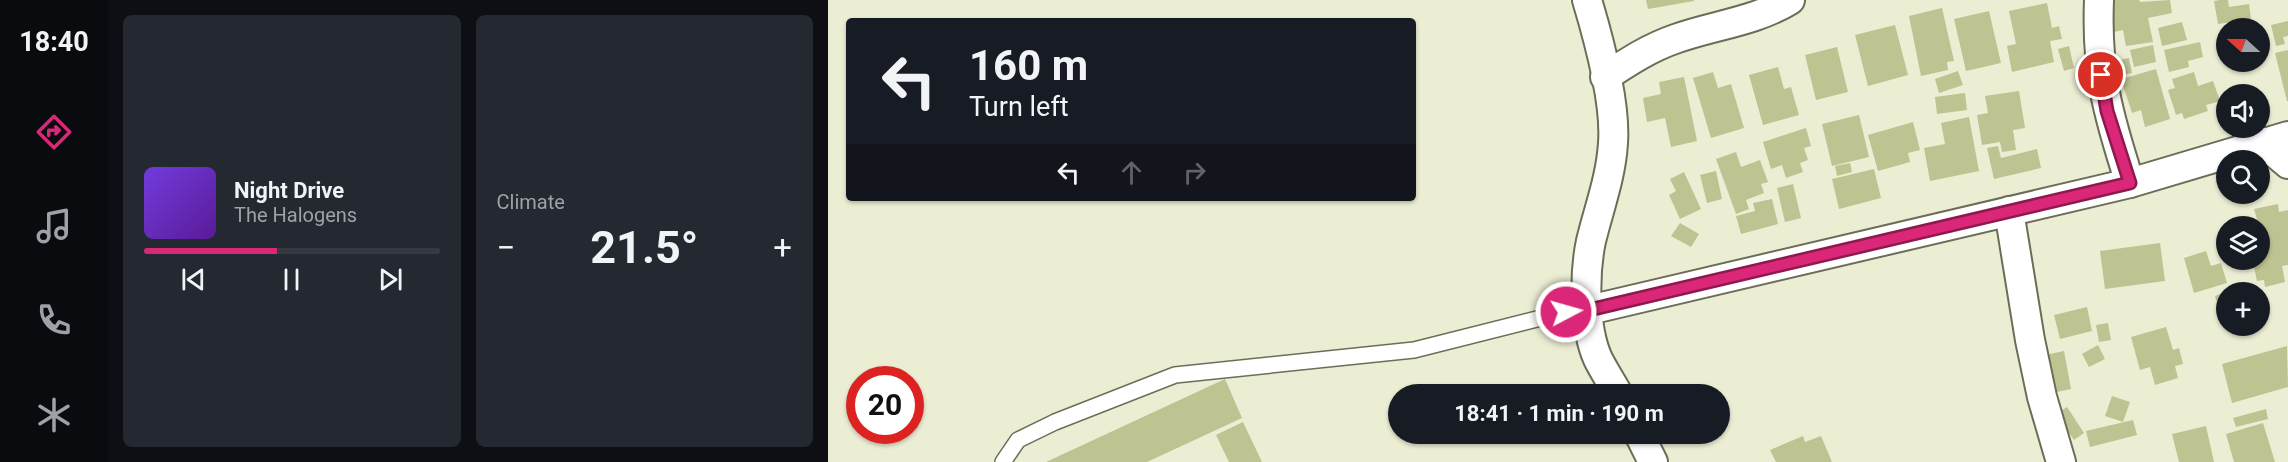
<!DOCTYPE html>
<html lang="en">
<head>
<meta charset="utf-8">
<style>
	body { margin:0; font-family:Roboto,sans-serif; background:#242831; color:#f1f3f6; height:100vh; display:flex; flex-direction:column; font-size:22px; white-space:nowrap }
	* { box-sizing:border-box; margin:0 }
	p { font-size:20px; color:#9ea1a6 }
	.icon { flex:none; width:33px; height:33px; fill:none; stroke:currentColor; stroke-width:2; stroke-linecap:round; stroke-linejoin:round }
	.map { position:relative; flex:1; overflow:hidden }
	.panel { display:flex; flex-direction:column; gap:15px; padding:15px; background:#0d0f14; width:720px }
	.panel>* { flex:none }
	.banner { position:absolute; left:18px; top:18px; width:570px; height:183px; border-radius:6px; box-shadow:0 2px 4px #0004; background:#171b24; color:#f1f3f6; overflow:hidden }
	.needle { width:39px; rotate:291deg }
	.tools { position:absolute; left:1388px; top:18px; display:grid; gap:12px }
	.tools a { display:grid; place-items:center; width:54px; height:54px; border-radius:50%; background:#171b24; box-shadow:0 2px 4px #0004; font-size:30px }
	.speed { position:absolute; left:18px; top:366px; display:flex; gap:12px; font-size:30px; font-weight:700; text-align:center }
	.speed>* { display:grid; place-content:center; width:78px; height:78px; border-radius:50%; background:#171b24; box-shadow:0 2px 4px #0004; line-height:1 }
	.speed .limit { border:9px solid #d22; background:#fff; color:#111 }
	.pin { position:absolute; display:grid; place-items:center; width:51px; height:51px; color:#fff; margin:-26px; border:3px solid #fff; border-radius:50%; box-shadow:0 2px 6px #0007 }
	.me { position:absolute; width:66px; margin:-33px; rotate:84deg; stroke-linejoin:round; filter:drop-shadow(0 0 4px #0008) }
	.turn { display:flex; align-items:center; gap:21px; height:126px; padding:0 24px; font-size:27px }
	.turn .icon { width:78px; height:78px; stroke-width:2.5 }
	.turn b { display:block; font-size:42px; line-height:51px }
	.lanes { display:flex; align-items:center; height:57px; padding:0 24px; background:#0003; justify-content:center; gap:30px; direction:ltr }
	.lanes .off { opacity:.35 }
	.big { font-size:45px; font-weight:700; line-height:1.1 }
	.panel .card { flex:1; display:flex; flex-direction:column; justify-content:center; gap:9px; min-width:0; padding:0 21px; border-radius:9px; background:#242831 }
	.song { display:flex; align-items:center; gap:18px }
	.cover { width:72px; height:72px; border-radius:9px; background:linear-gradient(135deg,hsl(260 70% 55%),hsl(270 70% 35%)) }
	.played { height:6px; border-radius:3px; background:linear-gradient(90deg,#db2777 45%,#363941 45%) }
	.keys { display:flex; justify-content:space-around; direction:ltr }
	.heat { display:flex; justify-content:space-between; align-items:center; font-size:33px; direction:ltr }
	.panel .tiles { flex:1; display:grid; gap:15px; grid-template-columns:repeat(2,1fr) }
	.trip { position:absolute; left:560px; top:384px; width:342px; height:60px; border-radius:30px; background:#171b24; box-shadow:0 2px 4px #0004; font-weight:700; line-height:60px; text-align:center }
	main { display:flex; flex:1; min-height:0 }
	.tab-bar { display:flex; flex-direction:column; width:108px; justify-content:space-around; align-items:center; background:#090b0e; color:#9ea1a6 }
	.tab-bar .icon { width:42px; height:42px }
	.tab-bar .current { color:#db2777 }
	.tab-bar b { font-size:27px; color:#f1f3f6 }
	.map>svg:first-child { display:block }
	.building { fill:#bfc291 }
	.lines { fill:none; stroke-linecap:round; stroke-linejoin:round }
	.lane-casing { stroke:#6c6d57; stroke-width:18 }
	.street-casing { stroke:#6c6d57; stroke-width:32 }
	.lane { stroke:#fff; stroke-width:15 }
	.street { stroke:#fff; stroke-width:28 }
	.route-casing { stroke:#8e194d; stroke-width:15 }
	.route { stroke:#db2777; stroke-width:10 }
</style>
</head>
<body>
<main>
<nav class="tab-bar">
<b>18:40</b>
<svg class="icon current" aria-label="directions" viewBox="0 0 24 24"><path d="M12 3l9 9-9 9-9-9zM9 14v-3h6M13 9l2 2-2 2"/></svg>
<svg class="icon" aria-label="music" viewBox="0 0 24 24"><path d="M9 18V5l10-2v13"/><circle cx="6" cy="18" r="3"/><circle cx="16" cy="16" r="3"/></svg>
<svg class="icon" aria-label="phone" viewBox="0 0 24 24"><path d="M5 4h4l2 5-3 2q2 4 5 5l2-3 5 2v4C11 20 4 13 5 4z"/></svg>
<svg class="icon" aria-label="climate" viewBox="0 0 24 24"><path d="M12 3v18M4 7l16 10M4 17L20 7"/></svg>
</nav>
<section class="panel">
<div class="tiles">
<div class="card">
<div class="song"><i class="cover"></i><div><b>Night Drive</b><p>The Halogens</p></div></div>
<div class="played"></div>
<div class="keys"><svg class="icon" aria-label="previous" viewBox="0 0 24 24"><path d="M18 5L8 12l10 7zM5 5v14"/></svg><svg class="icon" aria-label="pause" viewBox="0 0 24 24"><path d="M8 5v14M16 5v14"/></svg><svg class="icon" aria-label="next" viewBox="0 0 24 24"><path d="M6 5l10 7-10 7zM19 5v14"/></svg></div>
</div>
<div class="card"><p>Climate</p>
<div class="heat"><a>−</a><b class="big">21.5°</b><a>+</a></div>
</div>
</div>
</section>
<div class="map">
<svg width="1460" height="462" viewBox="0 0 1460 462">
	<rect width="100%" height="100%" fill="#eceed4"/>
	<!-- building -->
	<g class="building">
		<path d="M818 0H866V1L820 9Z"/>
		<path d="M1280 0H1311L1312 2 1342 0 1344 13 1320 18 1325 42 1298 46 1295 30 1286 32Z"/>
		<path d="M1392 0H1400L1401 7 1421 4 1423 19 1390 24 1386 1Z"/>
		<path d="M1219 3 1224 28 1231 26 1234 39 1222 41 1226 62 1184 72 1179 46 1188 44 1181 11Z"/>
		<path d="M1114 8 1126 61 1119 62 1120 70 1093 76 1081 16Z"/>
		<path d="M1161 11 1173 63 1138 71 1126 19Z"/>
		<path d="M1460 21V36L1455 37 1457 44 1448 46 1443 25Z"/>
		<path d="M1354 22 1359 40 1334 46 1330 28Z"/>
		<path d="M1067 25 1080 75 1040 86 1027 35Z"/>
		<path d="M1372 42 1375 57 1360 61 1361 67 1341 72 1336 50Z"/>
		<path d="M1325 45 1328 62 1306 67 1302 50Z"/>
		<path d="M1241 46 1246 68 1236 71 1230 49Z"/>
		<path d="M1009 47 1020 92 988 100 977 55Z"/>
		<path d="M1460 50V101H1459L1447 53Z"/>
		<path d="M1301 58 1304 73 1290 76 1286 61Z"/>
		<path d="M950 67 956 89 963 87 971 115 935 125 921 75Z"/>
		<path d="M1328 69 1342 119 1317 127 1313 110 1304 113 1293 79Z"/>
		<path d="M1130 71 1135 85 1111 93 1107 79Z"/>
		<path d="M885 72 890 88 903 84 916 128 883 138 865 78Z"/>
		<path d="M1366 72 1370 86 1385 81 1392 101 1378 105 1380 111 1356 119 1354 113 1348 115 1340 90 1347 88 1344 79Z"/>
		<path d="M856 77 869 141 843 147 837 118 819 122 815 98 833 94 831 82Z"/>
		<path d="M1191 91 1197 128 1185 130 1188 150 1174 152 1172 142 1154 145 1149 115 1160 113 1157 96Z"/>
		<path d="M1137 93 1139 110 1109 114 1107 97Z"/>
		<path d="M1031 115 1041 157 1004 166 994 124Z"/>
		<path d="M1141 117 1151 171 1102 181 1096 148 1117 144 1113 123Z"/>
		<path d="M1085 122 1092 150 1080 153 1082 162 1050 171 1040 135Z"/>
		<path d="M978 128 983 146 976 148 980 160 972 163 975 172 958 178 954 165 943 169 935 142Z"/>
		<path d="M1170 146 1173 158 1209 149 1213 168 1166 179 1159 148Z"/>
		<path d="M908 152 913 167 932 160 940 182 933 184 936 193 918 200 921 209 908 214 888 159Z"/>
		<path d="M1022 163 1024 172 1009 176 1007 166Z"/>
		<path d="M1046 169 1053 198 1011 209 1004 179Z"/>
		<path d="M888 171 894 199 879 203 872 175Z"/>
		<path d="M856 172 873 209 852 219 841 195 848 191 842 179Z"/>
		<path d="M965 184 973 218 957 222 949 188Z"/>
		<path d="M944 199 950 224 913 234 908 216 927 211 925 203Z"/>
		<path d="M1450 204 1451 212 1460 210V265L1454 266 1457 282 1437 287 1436 280 1429 281 1426 267 1421 268 1419 260H1431V226L1426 209Z"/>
		<path d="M852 223 871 234 863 247 843 236Z"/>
		<path d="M1332 243 1337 281 1277 289 1272 251Z"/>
		<path d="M1378 251 1383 266 1393 263 1399 283 1366 293 1356 258Z"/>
		<path d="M1404 289 1405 292H1398V303L1390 306 1387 296Z"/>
		<path d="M1259 307 1264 331 1232 339 1226 315Z"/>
		<path d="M1280 323 1283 340 1271 342 1268 325Z"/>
		<path d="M1338 327 1345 350 1351 348 1355 364 1347 366 1350 378 1327 385 1322 367 1312 370 1303 337Z"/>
		<path d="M1270 345 1277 359 1261 367 1254 354Z"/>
		<path d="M1459 346 1460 387 1404 403 1394 364Z"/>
		<path d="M1236 351 1243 389 1224 393 1217 355Z"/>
		<path d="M397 379 414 418 319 462H218Z"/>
		<path d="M1284 396 1302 402 1295 422 1277 416Z"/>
		<path d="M1239 407 1256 433 1246 440 1228 414Z"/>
		<path d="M1438 409 1440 419 1408 427 1405 418Z"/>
		<path d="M1305 420 1309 435 1262 447 1258 431Z"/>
		<path d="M415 422 434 462H401L388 435Z"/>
		<path d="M1435 423 1447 462H1406L1398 434Z"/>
		<path d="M1378 426 1386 462H1351L1344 434Z"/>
		<path d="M975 436 977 442 993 436 1004 462H948L942 450Z"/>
	</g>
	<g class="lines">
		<defs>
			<path id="lane" d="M175 462 190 440 227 422 347 375 586 350 760 306"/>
			<g id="street">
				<path d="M759 0C771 40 788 103 785 143 783 177 771 208 763 241 756 274 756 328 770 359 776 371 784 383 790 394"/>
				<path d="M1271 0C1268 72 1280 115 1302 183"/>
				<path d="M777 77C800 62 821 48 847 39 886 25 926 22 962 0"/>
				<path d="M1434 142 1460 164"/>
				<path d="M1181 211 1202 340 1214 397 1233 462"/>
				<path d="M761 310 1302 183 1460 136"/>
				<path d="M811 434 825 462"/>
			</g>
		</defs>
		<!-- lane casing -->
		<use href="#lane" class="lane-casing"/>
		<!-- street casing -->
		<use href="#street" class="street-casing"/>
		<!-- lane -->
		<use href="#lane" class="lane"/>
		<!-- street -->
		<use href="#street" class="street"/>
	</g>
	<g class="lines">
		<defs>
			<path id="route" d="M738 312 760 306 761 310 1302 183 1279 111 1273 75"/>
		</defs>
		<!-- route casing -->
		<use href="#route" class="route-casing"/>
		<!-- route -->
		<use href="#route" class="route"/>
	</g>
</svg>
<div class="tools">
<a><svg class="needle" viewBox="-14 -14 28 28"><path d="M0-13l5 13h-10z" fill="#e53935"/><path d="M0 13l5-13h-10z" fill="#9ea1a6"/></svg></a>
<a><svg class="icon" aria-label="sound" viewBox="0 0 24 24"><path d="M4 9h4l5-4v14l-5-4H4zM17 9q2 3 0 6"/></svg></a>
<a><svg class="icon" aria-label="search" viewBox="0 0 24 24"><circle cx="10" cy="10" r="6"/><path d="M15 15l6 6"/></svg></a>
<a><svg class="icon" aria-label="layers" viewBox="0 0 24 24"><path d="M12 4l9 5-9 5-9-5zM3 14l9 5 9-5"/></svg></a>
<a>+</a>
</div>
<div class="speed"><div class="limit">20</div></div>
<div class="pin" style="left:1273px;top:75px;background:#d93025"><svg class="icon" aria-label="arrive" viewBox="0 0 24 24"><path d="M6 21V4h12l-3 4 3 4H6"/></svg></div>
<svg class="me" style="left:738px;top:312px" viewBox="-20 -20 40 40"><circle r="17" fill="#db2777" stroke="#fff" stroke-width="3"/><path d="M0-11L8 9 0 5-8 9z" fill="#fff"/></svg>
<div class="trip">18:41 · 1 min · 190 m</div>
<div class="banner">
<div class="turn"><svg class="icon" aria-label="left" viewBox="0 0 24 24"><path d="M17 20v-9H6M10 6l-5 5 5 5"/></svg><div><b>160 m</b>Turn left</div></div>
<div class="lanes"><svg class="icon" aria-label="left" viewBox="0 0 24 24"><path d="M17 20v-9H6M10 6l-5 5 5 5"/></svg><svg class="icon off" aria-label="ahead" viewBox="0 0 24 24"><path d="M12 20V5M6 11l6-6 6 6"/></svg><svg class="icon off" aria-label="right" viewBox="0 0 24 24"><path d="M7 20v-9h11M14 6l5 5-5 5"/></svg></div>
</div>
</div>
</main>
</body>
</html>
